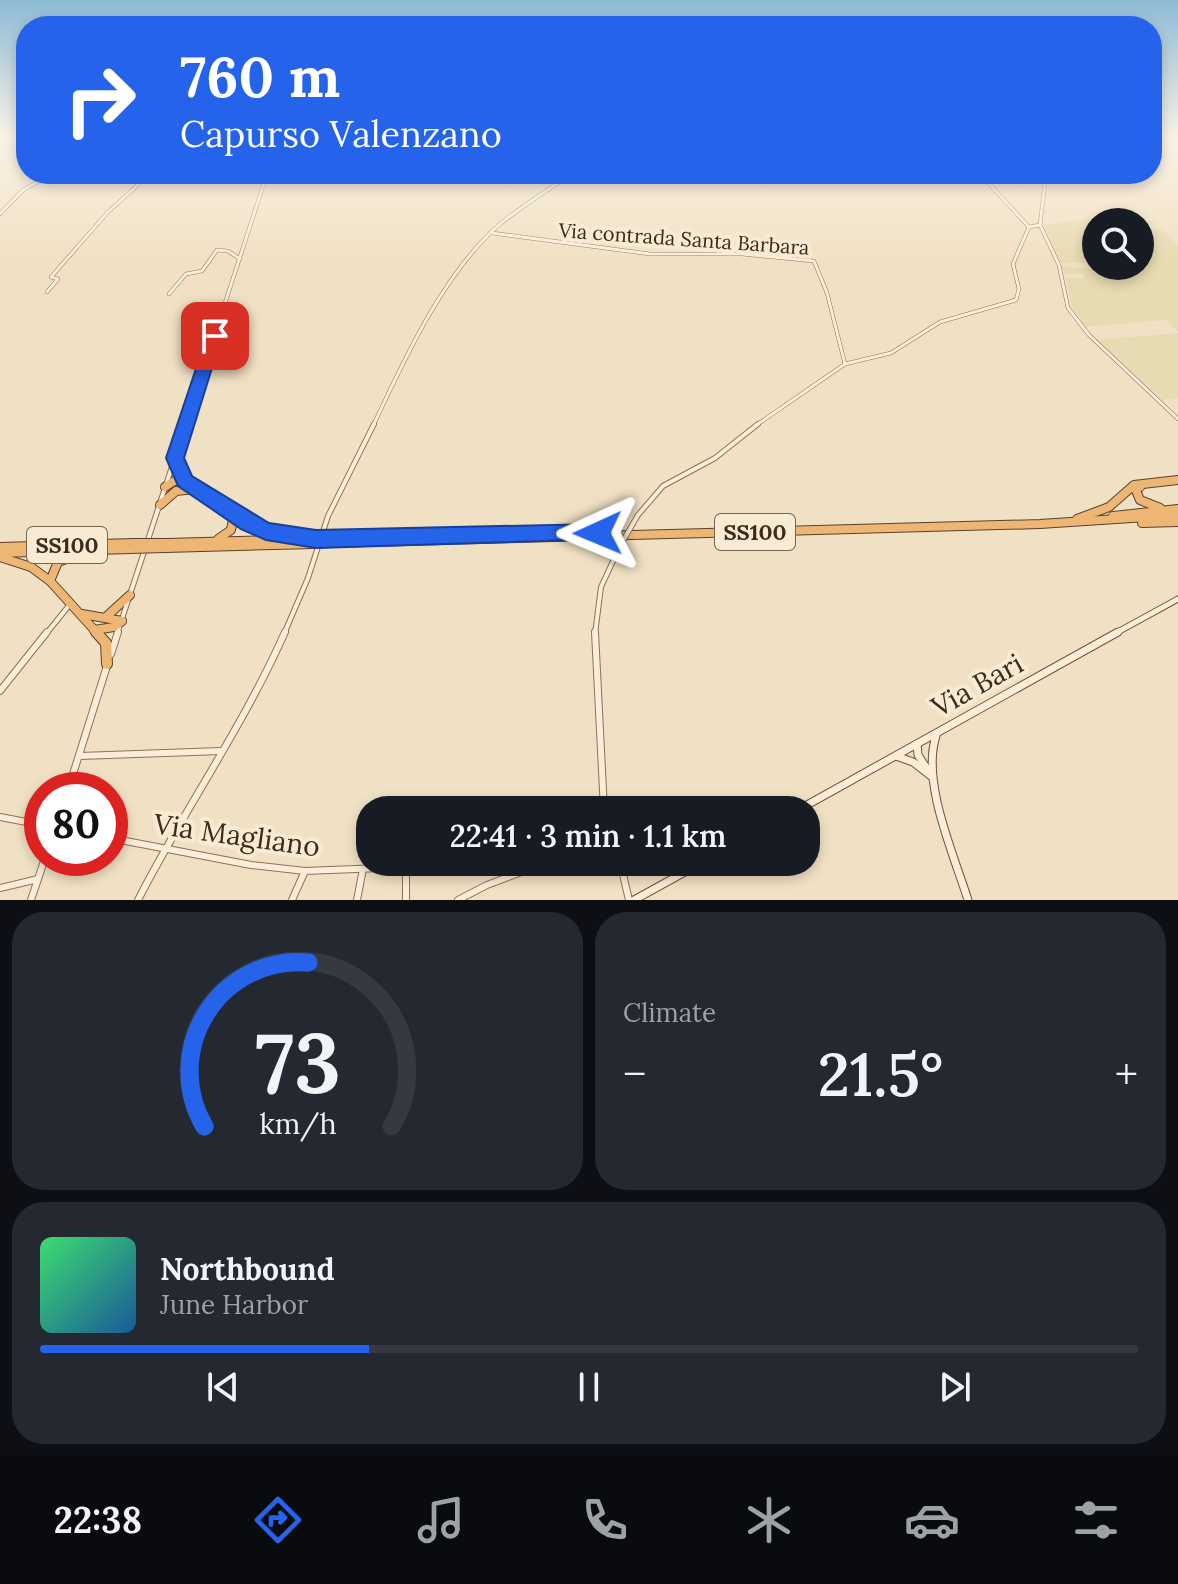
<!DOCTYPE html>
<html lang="en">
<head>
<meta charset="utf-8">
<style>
	body { margin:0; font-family:Lora,serif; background:#242831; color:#f1f3f6; height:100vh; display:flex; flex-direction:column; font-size:30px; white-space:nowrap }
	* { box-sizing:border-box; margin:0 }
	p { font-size:26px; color:#9ea1a6 }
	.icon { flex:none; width:44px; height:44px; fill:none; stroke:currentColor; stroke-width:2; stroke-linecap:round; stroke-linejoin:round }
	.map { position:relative; height:900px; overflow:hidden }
	.panel { display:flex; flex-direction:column; gap:12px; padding:12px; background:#0d0f14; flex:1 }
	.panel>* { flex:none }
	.guide { position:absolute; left:16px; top:16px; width:1146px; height:168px; border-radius:32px; box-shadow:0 4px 12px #0003; background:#2563eb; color:#fff; overflow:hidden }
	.fabs { position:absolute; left:1082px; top:208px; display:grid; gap:16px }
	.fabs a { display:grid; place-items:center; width:72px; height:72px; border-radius:50%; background:#171b24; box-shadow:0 4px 12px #0003; font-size:40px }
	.speed { position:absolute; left:24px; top:772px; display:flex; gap:16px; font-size:40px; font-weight:700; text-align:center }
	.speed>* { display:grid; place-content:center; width:104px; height:104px; border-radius:50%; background:#171b24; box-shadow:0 4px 12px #0003; line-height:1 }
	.speed .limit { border:12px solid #d22; background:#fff; color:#111 }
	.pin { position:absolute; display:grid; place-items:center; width:68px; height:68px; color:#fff; margin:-34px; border-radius:16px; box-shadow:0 4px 12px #0006 }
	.me { position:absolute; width:88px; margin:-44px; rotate:269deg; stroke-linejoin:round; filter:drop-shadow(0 0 6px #0008) }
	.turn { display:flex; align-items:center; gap:28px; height:168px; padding:0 32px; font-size:36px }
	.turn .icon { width:104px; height:104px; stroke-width:2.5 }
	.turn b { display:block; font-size:56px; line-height:68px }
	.big { font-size:60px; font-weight:600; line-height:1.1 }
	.panel .widget { flex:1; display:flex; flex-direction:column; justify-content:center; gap:12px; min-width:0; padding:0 28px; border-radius:32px; background:#242831 }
	.panel .dial { align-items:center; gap:0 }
	.dial svg { height:208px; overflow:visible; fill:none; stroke:#363941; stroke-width:7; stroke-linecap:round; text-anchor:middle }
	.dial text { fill:#f1f3f6; stroke:none }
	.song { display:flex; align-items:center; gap:24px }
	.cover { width:96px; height:96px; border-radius:12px; background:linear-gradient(135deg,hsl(140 70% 55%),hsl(210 70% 35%)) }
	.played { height:8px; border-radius:4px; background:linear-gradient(90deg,#2563eb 30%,#363941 30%) }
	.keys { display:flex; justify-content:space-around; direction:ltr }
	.heat { display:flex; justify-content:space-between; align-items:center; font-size:44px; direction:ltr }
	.panel .tiles { flex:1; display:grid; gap:12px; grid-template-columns:1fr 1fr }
	.widget:last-child { grid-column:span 2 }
	.trip { position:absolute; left:356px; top:796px; width:464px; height:80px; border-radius:32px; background:#171b24; box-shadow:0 4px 12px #0003; font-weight:600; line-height:80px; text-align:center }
	.tab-bar { display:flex; height:128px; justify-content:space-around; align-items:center; background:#090b0e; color:#9ea1a6 }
	.tab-bar .icon { width:56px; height:56px }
	.tab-bar .on { color:#2563eb }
	.tab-bar b { font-size:36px; color:#f1f3f6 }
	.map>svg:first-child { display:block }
	.farmland { fill:#e7dbb1 }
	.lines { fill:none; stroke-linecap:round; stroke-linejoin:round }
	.minor-far2-casing { stroke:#8d7159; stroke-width:4 }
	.minor-far1-casing { stroke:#8d7159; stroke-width:6 }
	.minor-casing { stroke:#8d7159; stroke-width:8 }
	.tertiary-far2-casing { stroke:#8d7159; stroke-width:4 }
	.tertiary-far1-casing { stroke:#8d7159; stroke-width:6 }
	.tertiary-casing { stroke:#8d7159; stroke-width:8 }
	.secondary-far1-casing { stroke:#6f523c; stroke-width:7 }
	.secondary-casing { stroke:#6f523c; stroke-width:9 }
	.trunk-far1-casing { stroke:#5b402d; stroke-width:10 }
	.trunk-casing { stroke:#5b402d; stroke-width:12 }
	.minor-far2 { stroke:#fbeed8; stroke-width:3 }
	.minor-far1 { stroke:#fbeed8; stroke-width:4 }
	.minor { stroke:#fbeed8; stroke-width:6 }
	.tertiary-far2 { stroke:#fbeed8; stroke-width:3 }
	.tertiary-far1 { stroke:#fbeed8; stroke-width:4 }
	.tertiary { stroke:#fbeed8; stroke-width:6 }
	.secondary-far1 { stroke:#fbeed8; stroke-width:5 }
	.secondary { stroke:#fbeed8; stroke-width:7 }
	.trunk-far1 { stroke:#eeb675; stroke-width:8 }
	.trunk { stroke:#eeb675; stroke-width:10 }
	.minor-bridge-casing { stroke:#8d7159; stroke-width:6; stroke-linecap:butt }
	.trunk-bridge-casing { stroke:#5b402d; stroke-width:10; stroke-linecap:butt }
	.minor-bridge { stroke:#fbeed8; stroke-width:4 }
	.trunk-bridge { stroke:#eeb675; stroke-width:8 }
	.route { fill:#2563eb; stroke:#184099; stroke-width:2 }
	.labels { text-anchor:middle; stroke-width:8; stroke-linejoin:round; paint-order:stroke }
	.far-street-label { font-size:20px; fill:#3c2b1e; stroke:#f8ebd4 }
	.shield { fill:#f8ebd4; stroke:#746555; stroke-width:2 }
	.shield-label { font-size:22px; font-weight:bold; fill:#3c2b1e }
	.near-street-label { font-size:28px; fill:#3c2b1e; stroke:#f8ebd4 }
</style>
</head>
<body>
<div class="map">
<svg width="1178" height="900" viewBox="0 0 1178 900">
	<rect width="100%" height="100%" fill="#f1e1c4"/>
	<!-- farmland -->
	<g class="farmland">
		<path d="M1112 216 1116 222H1096V263L1059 262 1041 225Z"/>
		<path d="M1144 228 1163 230 1178 246V331L1167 320 1083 327 1073 312 1066 278H1085L1082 274H1065L1061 266 1088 269 1140 266V240L1154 239Z"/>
		<path d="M1178 333V397L1162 401 1096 340Z"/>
	</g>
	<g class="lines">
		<defs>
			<g id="minor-far2">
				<path d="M980 174 1029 227"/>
				<path d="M0 214 23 190 52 174"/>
				<path d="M492 233 650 254H742L814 261 827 293 845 364"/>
				<path d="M47 292 58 279 51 277 108 212 150 174"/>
				<path d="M169 294 186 274 202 271 217 250 228 251 240 259"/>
				<path d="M373 426C404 360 444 272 500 224 522 206 548 190 571 174"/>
				<path d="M755 426 845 364 891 353 940 322 1016 300 1019 289 1013 264 1029 227 1040 225"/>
			</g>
			<g id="minor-far1">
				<path d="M638 515 663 486 715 458 758 424"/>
				<path d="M46 634 71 603"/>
				<path d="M284 634 308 578 328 516 374 424"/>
				<path d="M595 634 601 587 620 546"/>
			</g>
			<g id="minor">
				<path d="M595 632 604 810"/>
				<path d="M0 691 47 632"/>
				<path d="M80 756 221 751"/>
				<path d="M0 817 42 825"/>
				<path d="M110 838 251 865 305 871 406 867V900"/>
				<path d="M620 862 629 900"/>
				<path d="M0 888 38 879"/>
				<path d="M138 900C184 810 244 725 285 632"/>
				<path d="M292 900 305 871"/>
				<path d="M357 900 363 869"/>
				<path d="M458 900 487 885 548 862"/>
			</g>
			<g id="tertiary-far2">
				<path d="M1046 174 1040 225 1059 265 1068 308 1089 335 1178 419"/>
				<path d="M185 426 267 174"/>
			</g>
			<path id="tertiary-far1" d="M117 634 186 424"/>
			<g id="tertiary">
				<path d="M111 654 118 632"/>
				<path d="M68 790 107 666"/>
				<path d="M31 900 45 858"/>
			</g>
			<path id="secondary-far1" d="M1114 634 1178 599"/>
			<g id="secondary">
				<path d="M936 736C921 782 954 855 968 900"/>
				<path d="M917 744 918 755 927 769"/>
				<path d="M896 756 913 762 931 776"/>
				<path d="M798 810 1118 632"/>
				<path d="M634 900 703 862"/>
			</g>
			<g id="trunk-far1">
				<path d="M175 458C195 504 251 525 296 538"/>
				<path d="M165 487 174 481H184"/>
				<path d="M1140 487 1135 488 1140 500 1160 508"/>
				<path d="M160 505 176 491 195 489"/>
				<path d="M1113 516 1178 509"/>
				<path d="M1077 519 1109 507 1134 485 1178 480"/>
				<path d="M1142 523 1178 522"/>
				<path d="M218 539 231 530 234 514"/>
				<path d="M167 543 316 539"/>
				<path d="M331 543 1040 524 1178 515"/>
				<path d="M0 547 134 543"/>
				<path d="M165 548 314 544"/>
				<path d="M0 553 130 549"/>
				<path d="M0 557 31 567 50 581 98 634"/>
				<path d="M50 581 58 562 77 555"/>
				<path d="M82 614 122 621"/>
				<path d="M108 615 130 595"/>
				<path d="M94 630 114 627 122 621"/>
			</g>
			<path id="trunk" d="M96 632 106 643 107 664"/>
		</defs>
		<!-- minor-far2 casing -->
		<use href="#minor-far2" class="minor-far2-casing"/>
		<!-- minor-far1 casing -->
		<use href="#minor-far1" class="minor-far1-casing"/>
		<!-- minor casing -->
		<use href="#minor" class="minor-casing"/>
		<!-- tertiary-far2 casing -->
		<use href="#tertiary-far2" class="tertiary-far2-casing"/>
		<!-- tertiary-far1 casing -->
		<use href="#tertiary-far1" class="tertiary-far1-casing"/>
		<!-- tertiary casing -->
		<use href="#tertiary" class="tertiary-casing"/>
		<!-- secondary-far1 casing -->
		<use href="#secondary-far1" class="secondary-far1-casing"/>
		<!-- secondary casing -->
		<use href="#secondary" class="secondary-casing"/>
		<!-- trunk-far1 casing -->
		<use href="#trunk-far1" class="trunk-far1-casing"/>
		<!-- trunk casing -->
		<use href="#trunk" class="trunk-casing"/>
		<!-- minor-far2 -->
		<use href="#minor-far2" class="minor-far2"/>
		<!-- minor-far1 -->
		<use href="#minor-far1" class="minor-far1"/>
		<!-- minor -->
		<use href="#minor" class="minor"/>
		<!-- tertiary-far2 -->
		<use href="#tertiary-far2" class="tertiary-far2"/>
		<!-- tertiary-far1 -->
		<use href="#tertiary-far1" class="tertiary-far1"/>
		<!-- tertiary -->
		<use href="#tertiary" class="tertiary"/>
		<!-- secondary-far1 -->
		<use href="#secondary-far1" class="secondary-far1"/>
		<!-- secondary -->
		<use href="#secondary" class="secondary"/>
		<!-- trunk-far1 -->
		<use href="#trunk-far1" class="trunk-far1"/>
		<!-- trunk -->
		<use href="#trunk" class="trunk"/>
		<defs>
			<path id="minor-bridge" d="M620 546 638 515"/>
			<g id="trunk-bridge">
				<path d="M134 543H167"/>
				<path d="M314 544 331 543"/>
				<path d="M130 549 165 548"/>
			</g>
		</defs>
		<!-- minor-bridge casing -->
		<use href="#minor-bridge" class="minor-bridge-casing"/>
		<!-- trunk-bridge casing -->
		<use href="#trunk-bridge" class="trunk-bridge-casing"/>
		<!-- minor-bridge -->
		<use href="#minor-bridge" class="minor-bridge"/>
		<!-- trunk-bridge -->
		<use href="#trunk-bridge" class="trunk-bridge"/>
	</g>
	<!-- sky -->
	<linearGradient id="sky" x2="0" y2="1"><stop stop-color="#8dbad5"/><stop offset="0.52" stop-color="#f9f2e4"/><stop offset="1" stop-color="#f9f2e4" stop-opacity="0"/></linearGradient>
	<rect width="1178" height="263" fill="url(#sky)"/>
	<!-- route -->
	<path class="route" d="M215 331 222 336 184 458 192 476 269 523 316 530 598 524 605 527 608 533 605 539 316 548 266 540 241 529 178 486 166 458 207 336Z"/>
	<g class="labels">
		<!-- far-street labels -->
		<g class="far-street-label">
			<text transform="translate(684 239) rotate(4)" y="7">Via contrada Santa Barbara</text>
		</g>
		<!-- shield labels -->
		<g class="shield">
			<rect x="715" y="514" width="80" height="36" rx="6"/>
			<rect x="27" y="527" width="80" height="36" rx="6"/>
		</g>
		<g class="shield-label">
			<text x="755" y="540">SS100</text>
			<text x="67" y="553">SS100</text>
		</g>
		<!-- near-street labels -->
		<g class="near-street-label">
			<text transform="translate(977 685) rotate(-29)" y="10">Via Bari</text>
			<text transform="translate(237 835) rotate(8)" y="10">Via Magliano</text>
		</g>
	</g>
</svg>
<div class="fabs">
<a><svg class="icon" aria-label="search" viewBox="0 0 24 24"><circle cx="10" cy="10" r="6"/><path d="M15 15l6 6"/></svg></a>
</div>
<div class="speed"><div class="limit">80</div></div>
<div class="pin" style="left:215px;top:336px;background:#d93025"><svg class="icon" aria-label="arrive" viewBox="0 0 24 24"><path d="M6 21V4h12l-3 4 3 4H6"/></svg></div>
<svg class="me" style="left:598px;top:533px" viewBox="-20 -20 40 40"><path d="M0-17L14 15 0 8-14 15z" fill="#2563eb" stroke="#fff" stroke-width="4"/></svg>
<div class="trip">22:41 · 3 min · 1.1 km</div>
<div class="guide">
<div class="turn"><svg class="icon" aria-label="right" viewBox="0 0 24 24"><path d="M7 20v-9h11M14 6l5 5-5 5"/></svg><div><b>760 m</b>Capurso Valenzano</div></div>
</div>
</div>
<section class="panel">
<div class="tiles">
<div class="widget dial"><svg viewBox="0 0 100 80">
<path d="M14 69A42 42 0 1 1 86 69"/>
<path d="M14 69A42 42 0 0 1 54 6" stroke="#2563eb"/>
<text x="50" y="56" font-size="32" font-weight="700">73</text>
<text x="50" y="72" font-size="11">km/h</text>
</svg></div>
<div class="widget"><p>Climate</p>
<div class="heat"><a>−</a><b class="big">21.5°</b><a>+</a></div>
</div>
<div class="widget">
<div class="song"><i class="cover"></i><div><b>Northbound</b><p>June Harbor</p></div></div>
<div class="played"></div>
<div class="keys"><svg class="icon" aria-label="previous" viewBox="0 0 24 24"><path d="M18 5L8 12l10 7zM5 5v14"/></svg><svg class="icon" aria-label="pause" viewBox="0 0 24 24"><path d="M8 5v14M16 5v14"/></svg><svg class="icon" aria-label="next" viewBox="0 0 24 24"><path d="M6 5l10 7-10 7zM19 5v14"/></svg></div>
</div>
</div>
</section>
<nav class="tab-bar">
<b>22:38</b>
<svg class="icon on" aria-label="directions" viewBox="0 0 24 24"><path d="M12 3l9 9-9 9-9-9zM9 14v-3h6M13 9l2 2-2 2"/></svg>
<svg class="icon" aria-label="music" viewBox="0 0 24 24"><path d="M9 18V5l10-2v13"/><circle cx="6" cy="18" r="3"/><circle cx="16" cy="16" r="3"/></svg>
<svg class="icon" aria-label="phone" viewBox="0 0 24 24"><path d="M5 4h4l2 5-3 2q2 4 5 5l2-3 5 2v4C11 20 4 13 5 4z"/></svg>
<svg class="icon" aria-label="climate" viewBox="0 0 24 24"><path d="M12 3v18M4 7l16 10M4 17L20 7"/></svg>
<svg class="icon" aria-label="car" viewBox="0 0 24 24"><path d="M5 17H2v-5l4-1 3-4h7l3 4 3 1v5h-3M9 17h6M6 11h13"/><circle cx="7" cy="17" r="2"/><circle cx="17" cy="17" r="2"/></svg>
<svg class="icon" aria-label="filters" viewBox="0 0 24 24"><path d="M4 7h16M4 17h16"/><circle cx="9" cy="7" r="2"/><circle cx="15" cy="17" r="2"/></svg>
</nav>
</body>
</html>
